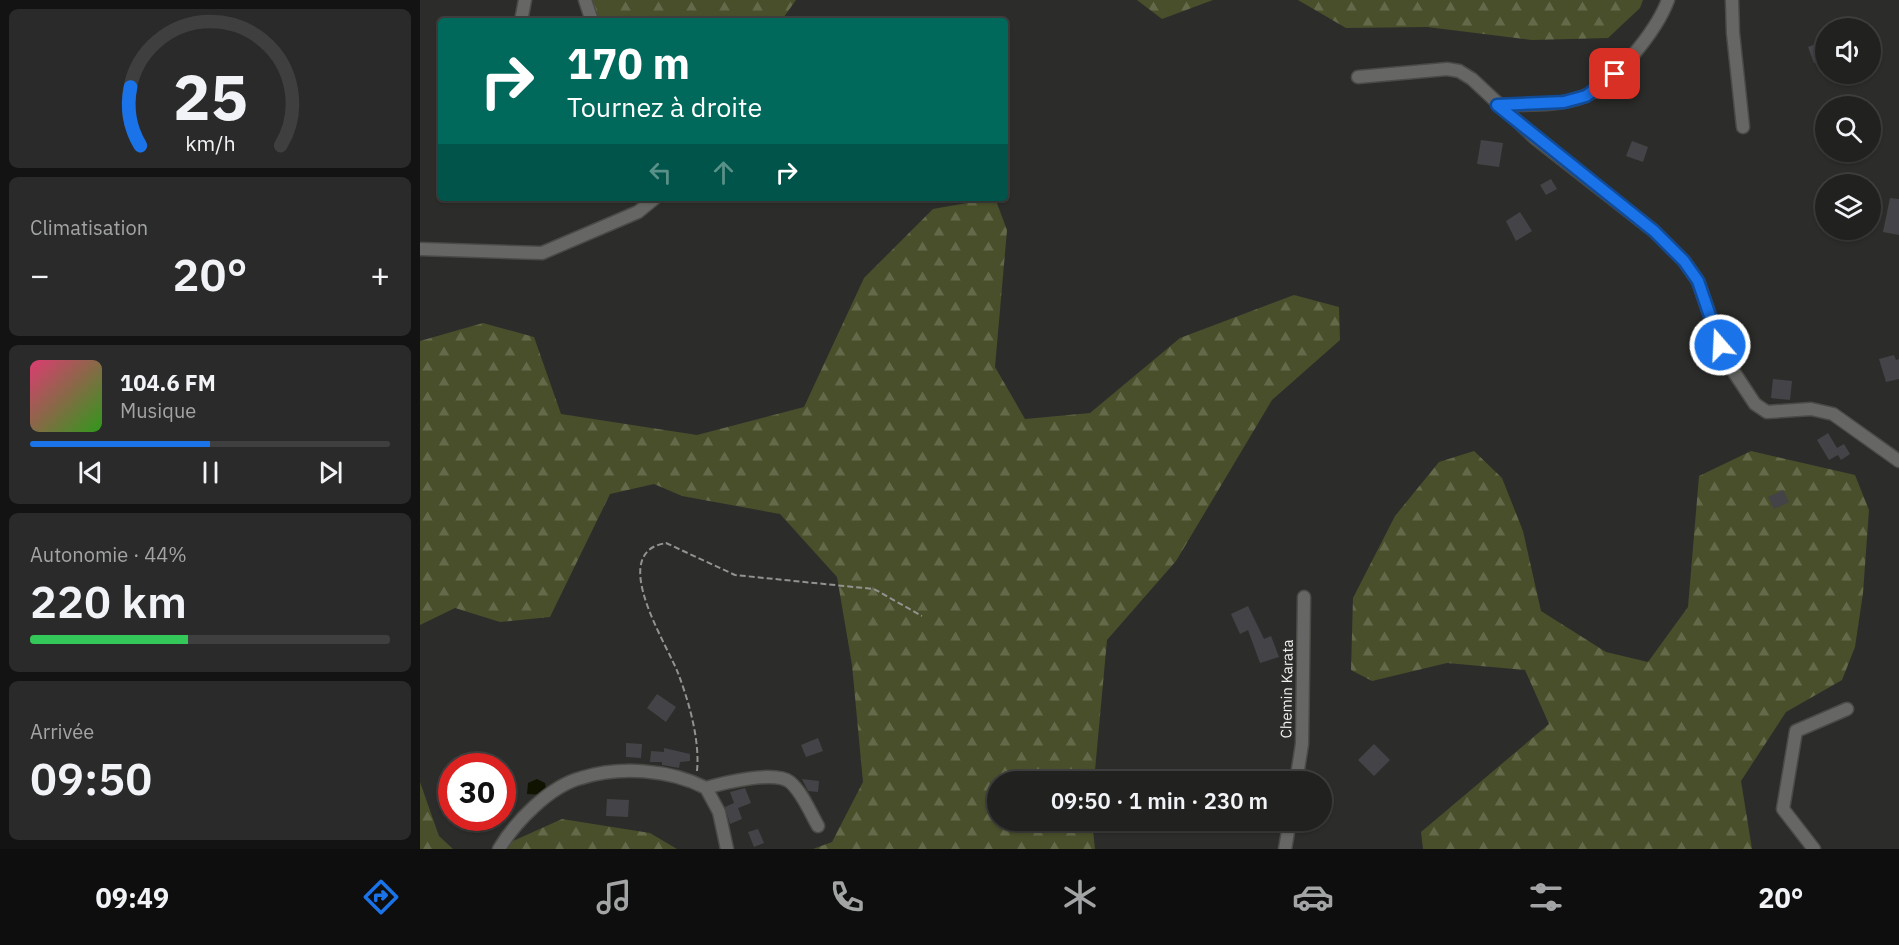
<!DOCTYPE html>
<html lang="fr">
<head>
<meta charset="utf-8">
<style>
	body { margin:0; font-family:"IBM Plex Sans",sans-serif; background:#292a29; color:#f1f3f6; height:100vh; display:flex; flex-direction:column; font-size:22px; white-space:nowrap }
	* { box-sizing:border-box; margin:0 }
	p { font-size:20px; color:#a2a4a5 }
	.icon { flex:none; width:33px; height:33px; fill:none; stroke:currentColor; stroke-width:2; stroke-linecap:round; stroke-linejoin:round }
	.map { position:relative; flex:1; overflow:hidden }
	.sheet { display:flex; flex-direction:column; gap:9px; padding:9px; background:#121312; width:420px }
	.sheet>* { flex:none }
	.banner { position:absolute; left:18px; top:18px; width:570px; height:183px; border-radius:6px; box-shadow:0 2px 4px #0004,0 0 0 2px #3e3f3e; background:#00695c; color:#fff; overflow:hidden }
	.buttons { position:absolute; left:1395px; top:18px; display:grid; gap:12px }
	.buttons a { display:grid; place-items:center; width:66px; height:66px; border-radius:50%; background:#212220; box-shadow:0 2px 4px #0004,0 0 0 2px #3e3f3e; font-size:30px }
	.speed { position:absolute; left:18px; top:753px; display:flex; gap:12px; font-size:30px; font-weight:700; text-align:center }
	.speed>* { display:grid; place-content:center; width:78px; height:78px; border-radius:50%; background:#212220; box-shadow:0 2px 4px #0004,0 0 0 2px #3e3f3e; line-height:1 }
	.speed .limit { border:9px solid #d22; background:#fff; color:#111 }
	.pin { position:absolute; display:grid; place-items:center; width:51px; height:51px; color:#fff; margin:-26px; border-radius:12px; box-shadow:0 3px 9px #0006 }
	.me { position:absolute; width:66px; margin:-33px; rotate:341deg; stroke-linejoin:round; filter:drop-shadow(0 0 4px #0008) }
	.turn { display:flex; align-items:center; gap:21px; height:126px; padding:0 30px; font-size:27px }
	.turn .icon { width:78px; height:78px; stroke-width:2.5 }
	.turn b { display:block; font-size:42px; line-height:51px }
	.lanes { display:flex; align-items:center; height:57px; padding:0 30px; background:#0003; justify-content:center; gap:30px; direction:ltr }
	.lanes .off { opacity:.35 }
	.big { font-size:45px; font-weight:600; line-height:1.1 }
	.sheet .tile { flex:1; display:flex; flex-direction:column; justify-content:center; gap:9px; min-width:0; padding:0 21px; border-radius:9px; background:#292a29 }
	.sheet .dial { align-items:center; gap:0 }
	.dial svg { height:156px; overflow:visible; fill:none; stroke:#3e3f3e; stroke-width:7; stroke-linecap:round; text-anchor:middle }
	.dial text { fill:#f1f3f6; stroke:none }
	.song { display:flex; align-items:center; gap:18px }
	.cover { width:72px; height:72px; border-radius:9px; background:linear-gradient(135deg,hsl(340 70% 55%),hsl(110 70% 35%)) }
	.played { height:6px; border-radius:3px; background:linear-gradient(90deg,#1a73e8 50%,#3e3f3e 50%) }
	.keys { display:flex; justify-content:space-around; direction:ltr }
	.heat { display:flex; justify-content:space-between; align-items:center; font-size:33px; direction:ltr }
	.charge { height:9px; border-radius:4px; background:linear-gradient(90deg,#34c759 44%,#3e3f3e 0) }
	.trip { position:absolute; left:567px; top:771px; width:345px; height:60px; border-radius:30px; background:#212220; box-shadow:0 2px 4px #0004,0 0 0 2px #3e3f3e; font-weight:600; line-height:60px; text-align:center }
	.tab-bar { display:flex; height:96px; justify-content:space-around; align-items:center; background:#0d0e0d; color:#a2a4a5 }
	.tab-bar .icon { width:42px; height:42px }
	.tab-bar .selected { color:#1a73e8 }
	.tab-bar b { font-size:27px; color:#f1f3f6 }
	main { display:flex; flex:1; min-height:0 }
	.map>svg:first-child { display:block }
	.forest { fill:url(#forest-firs) }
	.water { fill:#101300 }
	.building { fill:#444347 }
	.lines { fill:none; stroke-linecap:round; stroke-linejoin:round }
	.street-casing { stroke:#4a4a47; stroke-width:15 }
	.path { stroke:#929390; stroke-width:2; stroke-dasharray:6 3; stroke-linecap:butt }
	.street { stroke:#666764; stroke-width:12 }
	.route-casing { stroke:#114b97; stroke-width:15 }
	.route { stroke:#1a73e8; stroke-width:10 }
	.labels { text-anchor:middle; stroke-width:6; stroke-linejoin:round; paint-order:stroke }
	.street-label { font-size:15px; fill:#f0f0ee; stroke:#2c2d2a }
</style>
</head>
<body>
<main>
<section class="sheet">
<div class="tile dial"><svg viewBox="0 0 100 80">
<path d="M14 69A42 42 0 1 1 86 69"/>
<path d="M14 69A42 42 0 0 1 9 39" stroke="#1a73e8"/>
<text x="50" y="56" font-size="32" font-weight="700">25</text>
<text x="50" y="72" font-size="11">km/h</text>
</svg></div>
<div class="tile"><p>Climatisation</p>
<div class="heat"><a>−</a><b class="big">20°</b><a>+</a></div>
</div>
<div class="tile">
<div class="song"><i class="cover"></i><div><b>104.6 FM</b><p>Musique</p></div></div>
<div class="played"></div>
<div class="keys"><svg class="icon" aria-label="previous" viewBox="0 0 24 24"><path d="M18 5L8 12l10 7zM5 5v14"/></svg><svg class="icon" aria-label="pause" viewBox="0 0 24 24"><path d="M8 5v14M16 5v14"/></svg><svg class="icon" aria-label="next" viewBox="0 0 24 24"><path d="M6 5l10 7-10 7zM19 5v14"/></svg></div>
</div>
<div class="tile"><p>Autonomie · 44%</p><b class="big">220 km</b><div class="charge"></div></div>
<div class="tile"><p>Arrivée</p><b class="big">09:50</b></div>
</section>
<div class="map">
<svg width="1479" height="849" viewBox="0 0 1479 849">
	<defs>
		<pattern id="forest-firs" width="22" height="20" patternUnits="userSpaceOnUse" patternTransform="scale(1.5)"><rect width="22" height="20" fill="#494f2a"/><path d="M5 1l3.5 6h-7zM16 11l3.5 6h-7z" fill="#646949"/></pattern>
	</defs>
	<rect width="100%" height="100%" fill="#2c2d2a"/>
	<!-- forest -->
	<g class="forest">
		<path d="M160 0H376L361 21H169Z"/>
		<path d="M717 0H793L742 19Z"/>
		<path d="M878 0H1223L1220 8 1188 38 1112 40 1007 27 926 28Z"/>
		<path d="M575 198 587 230 575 367 605 419 670 413 760 338 874 295 919 307 920 340 852 400 756 561 687 640 674 781 578 782V820L672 821 675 849H393L412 842 443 782 432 665 417 577 360 514 262 496 234 484 190 494 130 617 80 622 35 608 0 625V341L63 323 114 337 141 414 277 435 384 407 444 278 513 209Z"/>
		<path d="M1054 451 1082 478 1103 531 1121 611 1186 652 1228 662 1268 607 1279 476 1331 451 1435 475 1449 510 1443 593 1435 647 1422 680 1366 712 1321 781 1332 849H1003L1001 832 1129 724 1105 670 1027 663 952 681 931 670 933 598 975 516 1019 462Z"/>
		<path d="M0 782 19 836 33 849H0Z"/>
		<path d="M142 819 230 833 257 849H75Z"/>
	</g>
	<!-- water -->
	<path class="water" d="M117 779 125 783 127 795 107 794 108 783Z"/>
	<!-- building -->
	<g class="building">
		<path d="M1406 40V59L1394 63 1388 47Z"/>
		<path d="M1061 140 1083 143 1079 167 1057 164Z"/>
		<path d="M1212 141 1228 147 1223 162 1206 156Z"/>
		<path d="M1131 179 1137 189 1126 195 1120 185Z"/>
		<path d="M1470 198 1479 199V235L1463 232Z"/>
		<path d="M1100 212 1112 231 1096 241 1086 221Z"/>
		<path d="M1474 355 1476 360 1479 359V379L1466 382 1459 359Z"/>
		<path d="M1353 379 1372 381 1370 400 1351 398Z"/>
		<path d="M1408 433 1417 448 1424 444 1430 454 1421 460 1418 455 1409 460 1397 440Z"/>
		<path d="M1363 490 1369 502 1354 509 1348 497Z"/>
		<path d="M828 606 844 639 851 636 859 657 840 663 828 630 820 634 811 614Z"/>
		<path d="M237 694 256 707 246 722 227 708Z"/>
		<path d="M398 738 403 751 386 757 381 745Z"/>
		<path d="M206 743 222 744 221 758 206 757Z"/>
		<path d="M954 744 970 760 954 776 938 760Z"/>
		<path d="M244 748 270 754V761L260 762 259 768 242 765V762H230L231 751 244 752Z"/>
		<path d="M382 779 399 781 398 792 388 791Z"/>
		<path d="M325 788 331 803 318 808 322 819 310 824 305 807 314 803 310 792Z"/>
		<path d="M187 799 209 800 208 817 186 816Z"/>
		<path d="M338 829 344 843 334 847 328 832Z"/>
	</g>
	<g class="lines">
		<defs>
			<g id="street">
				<path d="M165 0 172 21"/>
				<path d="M1312 0 1313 33 1323 127"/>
				<path d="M101 21 105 0"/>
				<path d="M938 77 1027 69 1039 71 1052 79 1115 138 1234 231 1264 261 1278 281 1304 357 1335 404 1347 412 1391 409 1413 414 1479 461"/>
				<path d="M1078 105C1105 104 1138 107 1165 96 1195 83 1237 30 1248 0"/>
				<path d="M0 249 122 253 218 212 235 198"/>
				<path d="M876 782 882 744 884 597"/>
				<path d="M286 788C303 783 355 770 370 782 382 792 390 812 398 826"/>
				<path d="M79 849C95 822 130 786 161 778 200 766 249 769 286 788L299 812 307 849"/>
				<path d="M865 849 870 820"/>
				<path d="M1394 849 1363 809 1376 731 1427 709"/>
			</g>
		</defs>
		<!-- street casing -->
		<use href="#street" class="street-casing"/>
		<!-- path -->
		<path class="path" d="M277 771C280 740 269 702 258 673 248 647 201 574 229 550 233 546 241 544 246 543L315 575 454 589 502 616"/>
		<!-- street -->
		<use href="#street" class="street"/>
	</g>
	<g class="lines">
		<defs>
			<path id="route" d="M1195 74 1166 96 1144 102 1077 105 1234 231 1264 261 1278 281 1300 345"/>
		</defs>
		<!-- route casing -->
		<use href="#route" class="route-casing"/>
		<!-- route -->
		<use href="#route" class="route"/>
	</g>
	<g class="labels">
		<!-- street labels -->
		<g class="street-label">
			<text transform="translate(867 689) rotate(-89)" y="5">Chemin Karata</text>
		</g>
	</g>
</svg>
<div class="buttons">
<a><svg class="icon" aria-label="sound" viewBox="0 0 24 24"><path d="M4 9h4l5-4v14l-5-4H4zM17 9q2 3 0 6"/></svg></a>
<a><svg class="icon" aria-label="search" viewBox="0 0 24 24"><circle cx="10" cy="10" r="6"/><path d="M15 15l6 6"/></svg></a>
<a><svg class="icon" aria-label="layers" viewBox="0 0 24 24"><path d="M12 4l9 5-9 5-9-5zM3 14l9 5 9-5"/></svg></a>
</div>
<div class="speed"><div class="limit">30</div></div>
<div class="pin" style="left:1195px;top:74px;background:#d93025"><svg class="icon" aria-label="arrive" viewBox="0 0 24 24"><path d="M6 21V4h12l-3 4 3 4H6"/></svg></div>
<svg class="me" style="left:1300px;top:345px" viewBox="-20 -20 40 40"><circle r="17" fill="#1a73e8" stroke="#fff" stroke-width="3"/><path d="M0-11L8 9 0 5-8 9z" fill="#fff"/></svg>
<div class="trip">09:50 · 1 min · 230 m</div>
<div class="banner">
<div class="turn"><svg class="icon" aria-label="right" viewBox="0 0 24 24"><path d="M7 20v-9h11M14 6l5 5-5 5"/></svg><div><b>170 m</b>Tournez à droite</div></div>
<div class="lanes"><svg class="icon off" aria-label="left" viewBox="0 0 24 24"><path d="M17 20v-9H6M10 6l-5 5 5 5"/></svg><svg class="icon off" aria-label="ahead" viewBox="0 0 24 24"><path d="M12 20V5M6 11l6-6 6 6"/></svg><svg class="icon" aria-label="right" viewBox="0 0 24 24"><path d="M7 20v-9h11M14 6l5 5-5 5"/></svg></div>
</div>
</div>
</main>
<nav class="tab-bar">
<b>09:49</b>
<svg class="icon selected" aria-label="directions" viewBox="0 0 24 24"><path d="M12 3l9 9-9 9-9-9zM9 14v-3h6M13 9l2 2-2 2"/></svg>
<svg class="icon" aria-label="music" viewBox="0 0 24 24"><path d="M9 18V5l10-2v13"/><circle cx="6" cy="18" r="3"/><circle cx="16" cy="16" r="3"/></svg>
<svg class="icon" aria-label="phone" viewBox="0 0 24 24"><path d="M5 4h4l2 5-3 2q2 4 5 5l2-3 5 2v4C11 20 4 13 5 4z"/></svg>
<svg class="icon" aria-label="climate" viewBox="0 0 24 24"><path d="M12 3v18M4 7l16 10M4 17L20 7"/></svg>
<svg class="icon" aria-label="car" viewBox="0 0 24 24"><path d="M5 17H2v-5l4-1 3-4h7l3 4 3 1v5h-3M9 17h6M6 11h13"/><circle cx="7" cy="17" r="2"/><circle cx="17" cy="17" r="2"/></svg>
<svg class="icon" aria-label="filters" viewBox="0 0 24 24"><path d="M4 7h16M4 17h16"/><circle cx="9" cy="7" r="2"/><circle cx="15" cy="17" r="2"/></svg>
<b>20°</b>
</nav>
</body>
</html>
